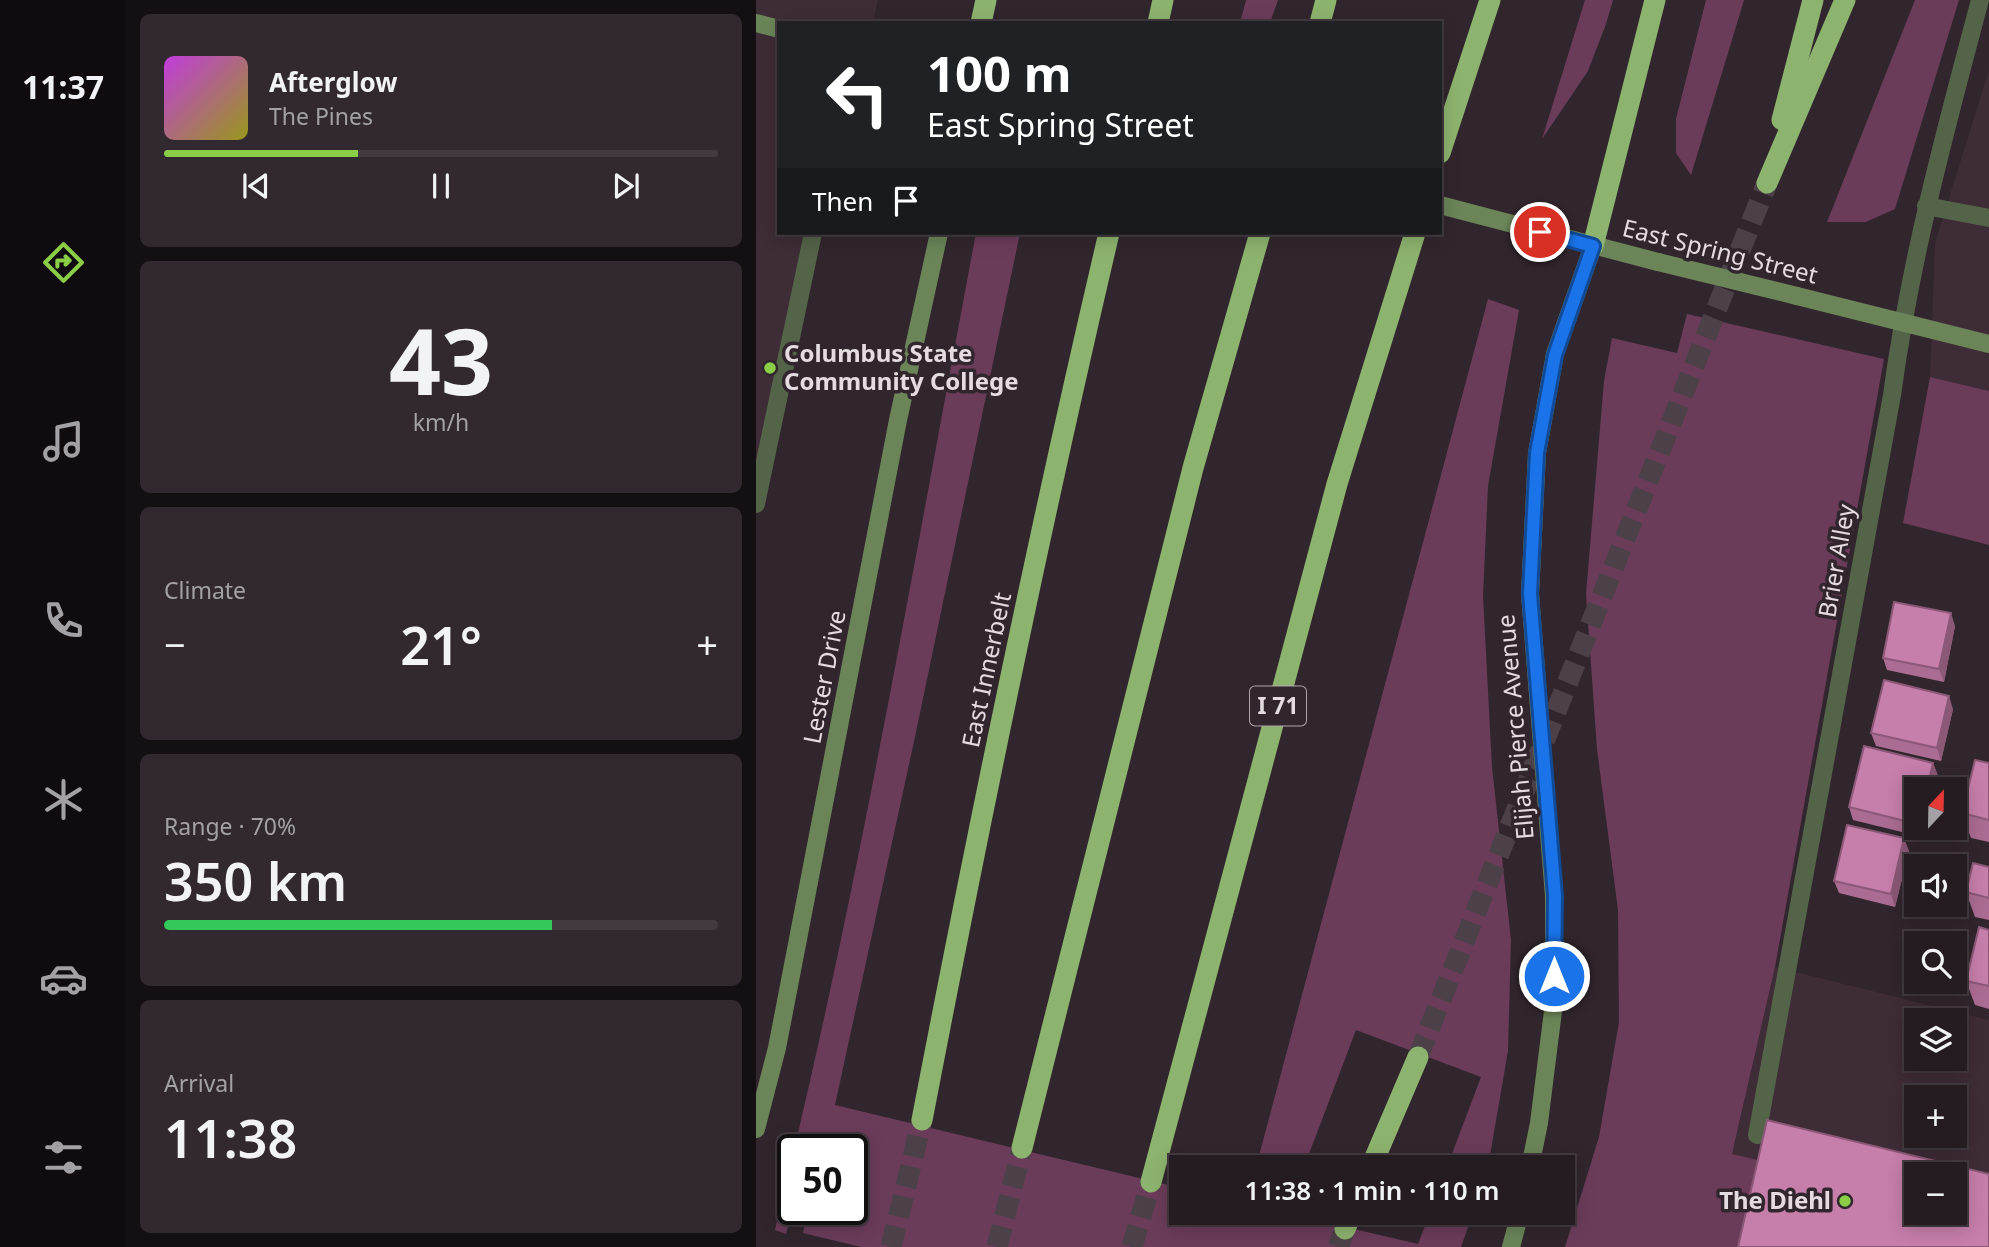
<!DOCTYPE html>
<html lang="en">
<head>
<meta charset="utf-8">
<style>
	body { margin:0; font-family:"Noto Sans",sans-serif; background:#31292f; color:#f1f3f6; height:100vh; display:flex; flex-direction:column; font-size:26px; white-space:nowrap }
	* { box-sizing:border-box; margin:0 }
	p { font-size:23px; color:#a3a1a5 }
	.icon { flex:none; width:38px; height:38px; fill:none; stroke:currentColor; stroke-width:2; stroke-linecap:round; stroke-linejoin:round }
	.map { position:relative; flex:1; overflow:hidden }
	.sheet { display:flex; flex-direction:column; gap:14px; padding:14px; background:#140f13; width:630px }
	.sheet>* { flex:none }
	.hud { position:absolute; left:21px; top:21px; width:665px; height:214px; border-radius:0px; box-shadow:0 4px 18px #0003,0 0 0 2px #423a40; background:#202124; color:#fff; overflow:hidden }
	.needle { width:46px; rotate:22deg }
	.tools { position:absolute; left:1148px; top:777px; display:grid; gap:14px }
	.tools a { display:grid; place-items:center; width:63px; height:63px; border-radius:0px; background:#251c22; box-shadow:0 4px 18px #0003,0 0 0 2px #423a40; font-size:35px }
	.speed { position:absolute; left:21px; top:1134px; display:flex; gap:14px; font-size:35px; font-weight:700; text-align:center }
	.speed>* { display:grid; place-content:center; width:91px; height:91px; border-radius:50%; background:#251c22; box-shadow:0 4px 18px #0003,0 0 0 2px #423a40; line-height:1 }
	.speed .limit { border:4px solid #111; border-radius:10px; background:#fff; color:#111 }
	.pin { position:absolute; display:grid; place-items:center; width:60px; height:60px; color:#fff; margin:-30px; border:4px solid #fff; border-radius:50%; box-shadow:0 2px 7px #0007 }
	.me { position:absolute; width:77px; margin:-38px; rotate:0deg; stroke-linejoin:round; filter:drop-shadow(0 0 5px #0008) }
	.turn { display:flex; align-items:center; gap:24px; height:147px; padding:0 35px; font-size:32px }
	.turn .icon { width:91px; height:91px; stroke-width:2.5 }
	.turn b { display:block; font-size:49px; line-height:60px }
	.then { display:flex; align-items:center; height:66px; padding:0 35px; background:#0003; gap:14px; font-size:26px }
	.big { font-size:52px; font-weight:600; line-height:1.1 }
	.sheet .card { flex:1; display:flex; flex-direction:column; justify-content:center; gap:10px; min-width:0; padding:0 24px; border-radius:10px; background:#31292f }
	.sheet .dial { align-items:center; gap:0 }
	.dial b { font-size:91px; line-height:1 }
	.song { display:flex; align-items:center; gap:21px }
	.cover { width:84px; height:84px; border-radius:10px; background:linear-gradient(135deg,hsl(290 70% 55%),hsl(60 70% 35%)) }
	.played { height:7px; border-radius:4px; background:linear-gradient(90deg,#8ace47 35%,#423a40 35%) }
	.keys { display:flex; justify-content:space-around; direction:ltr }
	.heat { display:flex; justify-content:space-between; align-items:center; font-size:38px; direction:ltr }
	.charge { height:10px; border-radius:5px; background:linear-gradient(90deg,#34c759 70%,#423a40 0) }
	.trip { position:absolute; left:413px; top:1155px; width:406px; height:70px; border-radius:0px; background:#251c22; box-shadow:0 4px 18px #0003,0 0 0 2px #423a40; font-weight:600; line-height:70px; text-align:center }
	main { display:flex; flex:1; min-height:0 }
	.dock { display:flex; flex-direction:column; width:126px; justify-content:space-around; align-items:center; background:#0f0b0e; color:#a3a1a5 }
	.dock .icon { width:49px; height:49px }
	.dock .selected { color:#8ace47 }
	.dock b { font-size:32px; color:#f1f3f6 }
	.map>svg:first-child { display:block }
	.built { fill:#3e2c37; fill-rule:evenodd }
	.green { fill:#6b3c5a }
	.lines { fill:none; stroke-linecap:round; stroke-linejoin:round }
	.highway-tunnel { stroke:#4c4148; stroke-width:21; stroke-dasharray:21 10; stroke-linecap:butt }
	.lane { stroke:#546448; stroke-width:18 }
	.secondary { stroke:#6b8558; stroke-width:18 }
	.highway { stroke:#8db46e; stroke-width:21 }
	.secondary-bridge { stroke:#6b8558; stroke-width:18 }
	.wall { fill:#aa6c92 }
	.shaded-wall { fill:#8b5877 }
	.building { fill:#c67eaa; stroke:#8b5877; stroke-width:2; fill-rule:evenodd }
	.route-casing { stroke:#114b97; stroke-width:18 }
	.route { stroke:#1a73e8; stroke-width:12 }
	.poi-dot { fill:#8ace47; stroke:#31262d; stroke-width:2.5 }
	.labels { text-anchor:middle; stroke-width:7; stroke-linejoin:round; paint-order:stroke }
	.shield { fill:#31262d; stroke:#aea5ab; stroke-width:2 }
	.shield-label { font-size:23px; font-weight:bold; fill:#e4dce1 }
	.street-label { font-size:24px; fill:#e4dce1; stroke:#31262d }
	.poi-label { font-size:24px; font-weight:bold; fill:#e4dce1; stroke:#31262d; text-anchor:start }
</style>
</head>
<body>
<main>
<nav class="dock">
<b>11:37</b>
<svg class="icon selected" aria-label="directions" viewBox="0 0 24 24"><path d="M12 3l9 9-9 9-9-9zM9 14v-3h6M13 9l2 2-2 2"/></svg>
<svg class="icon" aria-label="music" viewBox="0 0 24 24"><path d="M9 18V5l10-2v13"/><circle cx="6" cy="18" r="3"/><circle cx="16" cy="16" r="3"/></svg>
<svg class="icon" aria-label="phone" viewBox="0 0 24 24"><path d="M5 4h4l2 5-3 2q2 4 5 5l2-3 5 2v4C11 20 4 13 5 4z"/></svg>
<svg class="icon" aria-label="climate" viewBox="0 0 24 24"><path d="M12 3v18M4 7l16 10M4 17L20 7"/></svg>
<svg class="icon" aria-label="car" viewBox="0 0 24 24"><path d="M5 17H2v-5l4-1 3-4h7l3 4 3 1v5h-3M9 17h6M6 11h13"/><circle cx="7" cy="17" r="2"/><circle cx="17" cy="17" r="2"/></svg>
<svg class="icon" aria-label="filters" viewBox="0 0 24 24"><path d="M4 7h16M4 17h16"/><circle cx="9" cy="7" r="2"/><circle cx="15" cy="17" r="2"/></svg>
</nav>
<section class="sheet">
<div class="card">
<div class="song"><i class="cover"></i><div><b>Afterglow</b><p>The Pines</p></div></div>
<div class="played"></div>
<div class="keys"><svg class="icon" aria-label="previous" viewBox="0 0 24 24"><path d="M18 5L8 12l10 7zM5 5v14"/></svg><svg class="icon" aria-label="pause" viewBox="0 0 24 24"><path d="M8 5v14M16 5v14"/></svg><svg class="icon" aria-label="next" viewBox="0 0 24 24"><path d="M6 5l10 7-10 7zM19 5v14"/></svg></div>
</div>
<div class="card dial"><b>43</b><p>km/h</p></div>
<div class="card"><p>Climate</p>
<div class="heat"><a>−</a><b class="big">21°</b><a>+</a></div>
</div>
<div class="card"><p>Range · 70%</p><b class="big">350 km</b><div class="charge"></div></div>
<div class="card"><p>Arrival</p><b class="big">11:38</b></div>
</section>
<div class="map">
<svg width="1233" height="1247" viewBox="0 0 1233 1247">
	<rect width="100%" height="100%" fill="#31262d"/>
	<!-- built -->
	<g class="built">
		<path d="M0 0H122L117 23H23V233H57L0 504Z"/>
		<path d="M1233 70V391L1174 377 1179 243Z"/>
		<path d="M1019 967 1233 1020V1247L976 1155ZM1160 1020H1199V1059H1160ZM1160 1097H1199V1136H1160ZM1160 1174H1199V1213H1160Z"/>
	</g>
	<!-- green -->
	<g class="green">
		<path d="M490 0H522L514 23H484Z"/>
		<path d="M829 0H857L850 24 832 71 786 139Z"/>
		<path d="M950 0H988L935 175 920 153V119Z"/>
		<path d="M1159 0H1203L1139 209 1110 222H1071Z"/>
		<path d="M220 233H264L160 732 79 1105 425 1188V1213H530L662 1244 674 1213H717L705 1247H105L47 1233 51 1213 33 1223 30 1234 19 1230 37 1154V1209H96V1150H38C110 847 162 539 220 233Z"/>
		<path d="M732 299 763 310 732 486 727 596 736 767 755 940 752 1051 732 1167H691L725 1077 600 1030 548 1167H500Z"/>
		<path d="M931 314 1128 359 1019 967 976 1154 1010 1162 990 1247H809L843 1137 863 1022 862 910 841 749 830 594 848 381 856 338 921 353Z"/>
		<path d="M1174 377 1233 391V545L1147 523Z"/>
	</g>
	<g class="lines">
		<!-- highway-tunnel -->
		<g class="highway-tunnel">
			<path d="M662 1057 1011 183"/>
			<path d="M135 1247 166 1120"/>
			<path d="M241 1247 266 1148"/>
			<path d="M376 1247 395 1182"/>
			<path d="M582 1247 589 1229"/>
		</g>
		<!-- lane -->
		<g class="lane">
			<path d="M1170 206 1233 218"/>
			<path d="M0 504 57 233"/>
			<path d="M1001 1135 1136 395C1154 261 1189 131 1224 0"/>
		</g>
		<!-- secondary -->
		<g class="secondary">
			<path d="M0 23 23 29"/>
			<path d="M684 205 902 262"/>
			<path d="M1041 296 1233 344"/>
			<path d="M774 594 781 453 799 354 837 246"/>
			<path d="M0 1129 21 1048 142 420 183 233"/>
			<path d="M774 1167 783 1123 798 1003V896"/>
			<path d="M755 1247 764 1213"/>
		</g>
		<!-- highway -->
		<g class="highway">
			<path d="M225 23 230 0"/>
			<path d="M402 23 407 0"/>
			<path d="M564 23 570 0"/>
			<path d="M1026 120 1057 0"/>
			<path d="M684 153 734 0"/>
			<path d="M1011 183 1089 0"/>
			<path d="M837 246 899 0"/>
			<path d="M166 1120C223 823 284 527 353 233"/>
			<path d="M266 1148 437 468 504 233"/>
			<path d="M615 1167 662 1057"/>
			<path d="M395 1182 581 484 659 233"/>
			<path d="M589 1229 596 1213"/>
		</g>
		<!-- secondary-bridge -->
		<g class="secondary-bridge">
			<path d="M902 262 1041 296"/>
			<path d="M774 594 798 896"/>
		</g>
	</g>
	<!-- wall -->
	<g class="wall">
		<path d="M1199 626 1188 682 1131 670 1127 658Z"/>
		<path d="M1197 709 1185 761 1120 746 1115 733Z"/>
		<path d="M1177 763 1182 776 1178 789H1160V825L1158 835 1097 820 1093 807Z"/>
		<path d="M1233 763V842L1215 838 1206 813Z"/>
		<path d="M1153 851 1139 907 1083 893 1078 881Z"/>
		<path d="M1233 867V920L1219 917 1210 892Z"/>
		<path d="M1233 930V1009L1219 1005 1210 981Z"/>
	</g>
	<!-- shaded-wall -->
	<g class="shaded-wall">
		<path d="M1195 613 1199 626 1188 682 1183 669Z"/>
		<path d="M1193 696 1197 709 1185 761 1181 748Z"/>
		<path d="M1177 763 1182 776 1178 789H1171Z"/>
		<path d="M1158 803 1160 809V825L1158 835 1153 822Z"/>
		<path d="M1148 838 1153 851 1139 907 1135 894Z"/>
	</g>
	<!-- building -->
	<g class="building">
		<path d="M1138 602 1195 613 1183 669 1127 658Z"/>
		<path d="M1128 680 1193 696 1181 748 1115 733Z"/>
		<path d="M1108 746 1177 763 1171 789H1160V804L1158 803 1153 822 1093 807Z"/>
		<path d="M1219 760 1233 763V820L1206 813Z"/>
		<path d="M1091 825 1148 838 1135 894 1078 881Z"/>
		<path d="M1217 863 1233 867V898L1210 892Z"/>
		<path d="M1223 927 1233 930V986L1210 981Z"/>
		<path d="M1011 1120 1233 1174V1247H982ZM1160 1174H1199V1213H1160Z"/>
	</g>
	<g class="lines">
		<defs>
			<path id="route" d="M784 232 837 246 799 355 781 453 774 594 799 896 798 976"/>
		</defs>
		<!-- route casing -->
		<use href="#route" class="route-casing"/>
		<!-- route -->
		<use href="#route" class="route"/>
	</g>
	<!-- markers -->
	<g class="poi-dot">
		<circle cx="14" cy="368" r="7"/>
		<circle cx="1089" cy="1201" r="7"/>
	</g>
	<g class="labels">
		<!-- shield labels -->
		<rect class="shield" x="494" y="686.5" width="56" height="39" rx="5"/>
		<g class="shield-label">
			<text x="522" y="714">I 71</text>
		</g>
		<!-- street labels -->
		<g class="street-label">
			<text transform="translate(964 252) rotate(14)" y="8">East Spring Street</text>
			<text transform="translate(1081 561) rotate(-80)" y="8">Brier Alley</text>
			<text transform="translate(231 670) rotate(-78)" y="8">East Innerbelt</text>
			<text transform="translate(69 677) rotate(-79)" y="8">Lester Drive</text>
			<text transform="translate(760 727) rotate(-95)" y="8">Elijah Pierce Avenue</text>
		</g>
		<!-- poi labels -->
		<g class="poi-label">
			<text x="28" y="362">Columbus State<tspan x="28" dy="28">Community College</tspan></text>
			<text x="1075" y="1209" text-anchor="end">The Diehl</text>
		</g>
	</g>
</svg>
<div class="tools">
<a><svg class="needle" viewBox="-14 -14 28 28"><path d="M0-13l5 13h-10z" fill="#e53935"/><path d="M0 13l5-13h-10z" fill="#a3a1a5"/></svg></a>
<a><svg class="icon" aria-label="sound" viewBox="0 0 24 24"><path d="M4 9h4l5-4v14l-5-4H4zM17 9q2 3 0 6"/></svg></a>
<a><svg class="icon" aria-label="search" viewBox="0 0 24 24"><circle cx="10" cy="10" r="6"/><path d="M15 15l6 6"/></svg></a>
<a><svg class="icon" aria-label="layers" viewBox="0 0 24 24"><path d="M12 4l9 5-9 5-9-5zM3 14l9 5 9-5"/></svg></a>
<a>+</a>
<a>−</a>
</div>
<div class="speed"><div class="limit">50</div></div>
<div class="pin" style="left:784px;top:232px;background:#d93025"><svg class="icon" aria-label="arrive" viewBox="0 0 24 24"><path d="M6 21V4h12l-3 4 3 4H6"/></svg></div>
<svg class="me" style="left:798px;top:976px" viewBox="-20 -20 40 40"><circle r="17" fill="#1a73e8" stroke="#fff" stroke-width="3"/><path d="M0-11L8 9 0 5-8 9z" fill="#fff"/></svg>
<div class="trip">11:38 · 1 min · 110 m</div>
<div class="hud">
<div class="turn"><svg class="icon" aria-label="left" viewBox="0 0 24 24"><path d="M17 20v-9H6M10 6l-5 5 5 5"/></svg><div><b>100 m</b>East Spring Street</div></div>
<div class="then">Then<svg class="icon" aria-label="arrive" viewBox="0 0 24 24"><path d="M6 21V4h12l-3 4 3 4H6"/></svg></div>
</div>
</div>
</main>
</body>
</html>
